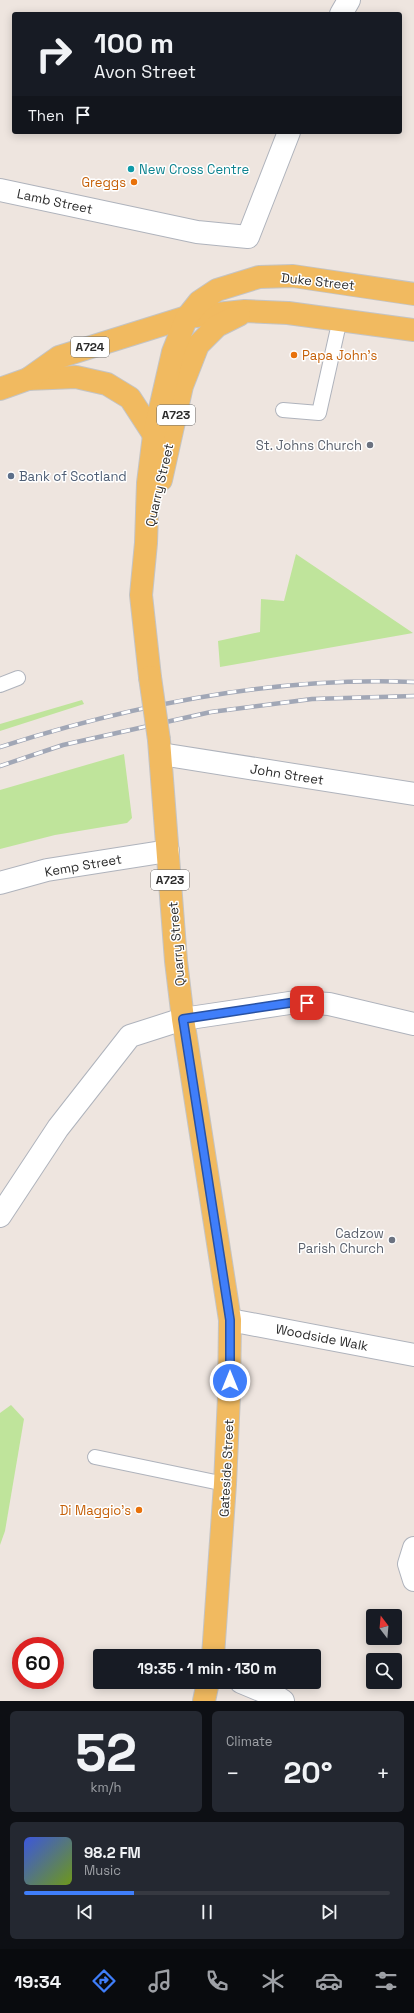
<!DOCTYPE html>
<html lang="en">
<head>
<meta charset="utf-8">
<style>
	body { margin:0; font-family:"Space Grotesk",sans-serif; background:#242831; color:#f1f3f6; height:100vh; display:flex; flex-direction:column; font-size:15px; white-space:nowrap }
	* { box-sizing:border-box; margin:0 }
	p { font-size:13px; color:#9ea1a6 }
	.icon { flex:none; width:22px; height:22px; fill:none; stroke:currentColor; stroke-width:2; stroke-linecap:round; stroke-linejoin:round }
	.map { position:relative; height:1701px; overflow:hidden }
	.side { display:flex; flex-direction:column; gap:10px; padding:10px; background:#0d0f14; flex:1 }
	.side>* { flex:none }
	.guide { position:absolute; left:12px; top:12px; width:390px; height:122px; border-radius:4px; box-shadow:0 2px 10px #0003; background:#171b24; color:#f1f3f6; overflow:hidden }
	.needle { width:26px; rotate:344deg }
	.fabs { position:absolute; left:366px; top:1609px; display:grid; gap:8px }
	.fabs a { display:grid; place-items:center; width:36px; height:36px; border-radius:4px; background:#171b24; box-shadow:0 2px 10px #0003; font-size:20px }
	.speed { position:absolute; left:12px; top:1637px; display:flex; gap:8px; font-size:20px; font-weight:700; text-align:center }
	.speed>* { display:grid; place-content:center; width:52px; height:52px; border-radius:50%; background:#171b24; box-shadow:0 2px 10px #0003; line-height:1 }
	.speed .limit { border:6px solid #d22; background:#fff; color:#111 }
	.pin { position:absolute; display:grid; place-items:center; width:34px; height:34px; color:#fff; margin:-17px; border-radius:8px; box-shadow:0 2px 6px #0006 }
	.me { position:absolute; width:44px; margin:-22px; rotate:0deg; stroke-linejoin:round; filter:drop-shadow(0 0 3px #0008) }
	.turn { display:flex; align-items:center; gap:14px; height:84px; padding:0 16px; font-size:18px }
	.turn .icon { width:52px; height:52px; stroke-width:2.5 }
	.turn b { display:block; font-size:28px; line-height:34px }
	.then { display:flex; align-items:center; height:38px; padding:0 16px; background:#0003; gap:8px; font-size:15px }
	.big { font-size:30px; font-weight:700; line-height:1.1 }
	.side .tile { flex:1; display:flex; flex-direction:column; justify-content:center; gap:6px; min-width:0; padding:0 14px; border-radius:6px; background:#242831 }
	.side .dial { align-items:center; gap:0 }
	.dial b { font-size:52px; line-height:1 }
	.song { display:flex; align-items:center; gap:12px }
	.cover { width:48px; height:48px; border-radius:6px; background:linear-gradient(135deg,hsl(230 70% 55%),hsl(80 70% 35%)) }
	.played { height:4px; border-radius:2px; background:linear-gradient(90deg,#3f7efa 30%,#363941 30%) }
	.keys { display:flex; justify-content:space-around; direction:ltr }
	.heat { display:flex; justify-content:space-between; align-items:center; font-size:22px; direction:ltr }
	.side .tiles { flex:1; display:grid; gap:10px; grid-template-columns:1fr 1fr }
	.tile:last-child { grid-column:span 2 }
	.trip { position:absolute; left:93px; top:1649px; width:228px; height:40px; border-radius:4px; background:#171b24; box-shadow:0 2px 10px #0003; font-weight:700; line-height:40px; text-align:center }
	.tab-bar { display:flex; height:64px; justify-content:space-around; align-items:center; background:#090b0e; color:#9ea1a6 }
	.tab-bar .icon { width:28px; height:28px }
	.tab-bar .active { color:#3f7efa }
	.tab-bar b { font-size:18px; color:#f1f3f6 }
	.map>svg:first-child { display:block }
	.green { fill:#bfe49b }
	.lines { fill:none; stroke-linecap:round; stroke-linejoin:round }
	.service-casing { stroke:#afb3bc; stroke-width:16 }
	.minor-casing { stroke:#afb3bc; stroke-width:24 }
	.tertiary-casing { stroke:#afb3bc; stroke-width:24 }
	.primary-casing { stroke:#c4c4c4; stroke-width:24 }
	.service { stroke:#fff; stroke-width:14 }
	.minor { stroke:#fff; stroke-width:22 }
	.tertiary { stroke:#fff; stroke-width:22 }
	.primary { stroke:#f1ba60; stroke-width:22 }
	.rail-casing { stroke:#a1a7b6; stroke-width:4.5 }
	.rail { stroke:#fff; stroke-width:3; stroke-dasharray:9; stroke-linecap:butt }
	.primary-bridge-casing { stroke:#c4c4c4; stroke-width:24; stroke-linecap:butt }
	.primary-bridge { stroke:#f1ba60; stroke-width:22 }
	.route-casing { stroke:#2952a2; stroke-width:10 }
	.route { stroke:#3f7efa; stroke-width:7 }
	.culture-dot { fill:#0f9aa8; stroke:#fff; stroke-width:1.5 }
	.food-dot { fill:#e8710a; stroke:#fff; stroke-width:1.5 }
	.worship-dot { fill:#6b7280; stroke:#fff; stroke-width:1.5 }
	.service-dot { fill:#5c6f8a; stroke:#fff; stroke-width:1.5 }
	.labels { text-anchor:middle; stroke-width:3; stroke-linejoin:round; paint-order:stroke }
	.shield { fill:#fff; stroke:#6b6b6b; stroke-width:1 }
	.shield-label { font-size:12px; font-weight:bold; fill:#2c2c2c }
	.culture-label { font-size:13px; fill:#0d838f; stroke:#fff; text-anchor:start }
	.food-label { font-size:13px; fill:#c56008; stroke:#fff; text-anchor:end }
	.street-label { font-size:13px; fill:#2c2c2c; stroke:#fff }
	.worship-label { font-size:13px; fill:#5b616d; stroke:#fff; text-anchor:end }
	.service-label { font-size:13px; fill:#4e5e75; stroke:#fff; text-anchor:start }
</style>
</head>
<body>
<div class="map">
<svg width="414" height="1701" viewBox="0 0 414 1701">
	<rect width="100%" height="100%" fill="#eee5df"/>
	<!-- green -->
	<g class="green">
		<path d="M296 554 413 633 220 667 218 641 260 632 261 599 284 601Z"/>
		<path d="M82 700 84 704 0 731V724Z"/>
		<path d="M124 754 132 818 127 823 55 835 0 849V790Z"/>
		<path d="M11 1405 24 1419 5 1531 0 1545V1413Z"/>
	</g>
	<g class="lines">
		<defs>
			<g id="service">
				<path d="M283 410 319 413 340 319"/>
				<path d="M0 685 18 678"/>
				<path d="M95 1457 225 1484"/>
			</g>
			<g id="minor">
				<path d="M341 14 349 0"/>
				<path d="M0 190 197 232 248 237 289 132"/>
				<path d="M161 754 414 794"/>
				<path d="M183 1019 296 1002 329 1004 414 1024"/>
				<path d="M230 1320 414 1355"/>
				<path d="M414 1548 409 1564 414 1580"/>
			</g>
			<g id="tertiary">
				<path d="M0 883 47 870 168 851"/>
				<path d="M0 1216 58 1128 130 1036 183 1019"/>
				<path d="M241 1682 277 1697 283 1701"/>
			</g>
			<g id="primary">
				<path d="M28 379 76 377 107 384 130 398 154 435"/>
				<path d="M0 389 28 379 59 357 187 317 245 311 288 313 414 330"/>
				<path d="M161 480 182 386 198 345 217 326 239 315"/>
				<path d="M150 677 141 595 146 543 148 483 154 435 173 352 187 317 199 302 217 290 259 277 293 276 414 294"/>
				<path d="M159 740 176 961 183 1019 230 1320 229 1396 225 1484 213 1656"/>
				<path d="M204 1701 208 1682"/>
			</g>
		</defs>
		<!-- service casing -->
		<use href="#service" class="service-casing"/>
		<!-- minor casing -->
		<use href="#minor" class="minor-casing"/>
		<!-- tertiary casing -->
		<use href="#tertiary" class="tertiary-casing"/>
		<!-- primary casing -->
		<use href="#primary" class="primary-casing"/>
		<!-- service -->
		<use href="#service" class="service"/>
		<!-- minor -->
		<use href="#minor" class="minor"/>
		<!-- tertiary -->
		<use href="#tertiary" class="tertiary"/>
		<!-- primary -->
		<use href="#primary" class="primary"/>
		<defs>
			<g id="rail">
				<path d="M0 747C133 705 274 676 414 682"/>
				<path d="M0 766 63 745 211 712 312 699 414 696"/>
			</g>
		</defs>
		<!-- rail casing -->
		<use href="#rail" class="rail-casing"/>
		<!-- rail -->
		<use href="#rail" class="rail"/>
		<defs>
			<path id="primary-bridge" d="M150 677 159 740"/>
		</defs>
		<!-- primary-bridge casing -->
		<use href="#primary-bridge" class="primary-bridge-casing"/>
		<!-- primary-bridge -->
		<use href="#primary-bridge" class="primary-bridge"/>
	</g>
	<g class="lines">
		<defs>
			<path id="route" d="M230 1381V1320L183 1019 296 1002 307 1003"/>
		</defs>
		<!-- route casing -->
		<use href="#route" class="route-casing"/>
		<!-- route -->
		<use href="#route" class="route"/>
	</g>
	<!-- markers -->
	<circle class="culture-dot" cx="131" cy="169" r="4"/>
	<g class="food-dot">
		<circle cx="134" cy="182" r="4"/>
		<circle cx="294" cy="355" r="4"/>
		<circle cx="139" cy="1510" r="4"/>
	</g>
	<g class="worship-dot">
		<circle cx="370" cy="445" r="4"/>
		<circle cx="392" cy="1240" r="4"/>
	</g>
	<circle class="service-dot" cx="11" cy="476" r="4"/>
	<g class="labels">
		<!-- shield labels -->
		<g class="shield">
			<rect x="71" y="337" width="38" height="20" rx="3"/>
			<rect x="157" y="405" width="38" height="20" rx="3"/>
			<rect x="151" y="870" width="38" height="20" rx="3"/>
		</g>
		<g class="shield-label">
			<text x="90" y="351">A724</text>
			<text x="176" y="419">A723</text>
			<text x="170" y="884">A723</text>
		</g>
		<!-- culture labels -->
		<g class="culture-label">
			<text x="139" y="174">New Cross Centre</text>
		</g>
		<!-- food labels -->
		<g class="food-label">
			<text x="126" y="187">Greggs</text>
			<text x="302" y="360" text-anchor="start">Papa John's</text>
			<text x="131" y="1515">Di Maggio's</text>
		</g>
		<!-- street labels -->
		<g class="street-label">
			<text transform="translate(55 201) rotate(12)" y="5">Lamb Street</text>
			<text transform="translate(318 281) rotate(6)" y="5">Duke Street</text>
			<text transform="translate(159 485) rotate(-77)" y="5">Quarry Street</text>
			<text transform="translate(287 774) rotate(9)" y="5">John Street</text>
			<text transform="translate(83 865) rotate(-10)" y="5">Kemp Street</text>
			<text transform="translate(176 944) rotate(-95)" y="5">Quarry Street</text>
			<text transform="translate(322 1337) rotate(11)" y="5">Woodside Walk</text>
			<text transform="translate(226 1468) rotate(-87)" y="5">Gateside Street</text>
		</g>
		<!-- worship labels -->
		<g class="worship-label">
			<text x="362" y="450">St. Johns Church</text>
			<text x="384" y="1238">Cadzow<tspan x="384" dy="15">Parish Church</tspan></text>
		</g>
		<!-- service labels -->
		<g class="service-label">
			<text x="19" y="481">Bank of Scotland</text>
		</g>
	</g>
</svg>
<div class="fabs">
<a><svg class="needle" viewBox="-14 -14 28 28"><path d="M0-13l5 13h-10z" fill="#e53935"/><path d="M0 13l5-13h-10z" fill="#9ea1a6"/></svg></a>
<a><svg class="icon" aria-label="search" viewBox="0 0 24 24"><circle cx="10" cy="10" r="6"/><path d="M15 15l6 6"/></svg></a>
</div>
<div class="speed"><div class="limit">60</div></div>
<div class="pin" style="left:307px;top:1003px;background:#d93025"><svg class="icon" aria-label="arrive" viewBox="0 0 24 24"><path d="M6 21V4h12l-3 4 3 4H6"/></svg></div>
<svg class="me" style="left:230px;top:1381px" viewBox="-20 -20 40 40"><circle r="17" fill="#3f7efa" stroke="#fff" stroke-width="3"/><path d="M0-11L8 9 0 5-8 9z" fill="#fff"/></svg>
<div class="trip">19:35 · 1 min · 130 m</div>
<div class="guide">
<div class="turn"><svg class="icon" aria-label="right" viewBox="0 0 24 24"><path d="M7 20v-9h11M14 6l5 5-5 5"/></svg><div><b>100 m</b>Avon Street</div></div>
<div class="then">Then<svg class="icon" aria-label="arrive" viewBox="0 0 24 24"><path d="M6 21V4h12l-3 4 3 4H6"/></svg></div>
</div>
</div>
<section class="side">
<div class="tiles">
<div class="tile dial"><b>52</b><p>km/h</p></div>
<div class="tile"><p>Climate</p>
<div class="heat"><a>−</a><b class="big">20°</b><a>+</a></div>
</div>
<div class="tile">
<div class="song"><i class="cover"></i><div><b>98.2 FM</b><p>Music</p></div></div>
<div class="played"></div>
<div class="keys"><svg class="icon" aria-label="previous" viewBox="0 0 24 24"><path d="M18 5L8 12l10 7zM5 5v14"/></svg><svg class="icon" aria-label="pause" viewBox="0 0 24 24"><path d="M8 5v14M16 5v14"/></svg><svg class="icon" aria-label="next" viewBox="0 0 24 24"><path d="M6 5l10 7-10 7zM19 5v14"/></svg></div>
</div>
</div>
</section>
<nav class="tab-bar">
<b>19:34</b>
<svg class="icon active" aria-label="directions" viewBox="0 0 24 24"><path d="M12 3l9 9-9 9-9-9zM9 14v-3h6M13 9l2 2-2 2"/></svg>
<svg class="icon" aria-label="music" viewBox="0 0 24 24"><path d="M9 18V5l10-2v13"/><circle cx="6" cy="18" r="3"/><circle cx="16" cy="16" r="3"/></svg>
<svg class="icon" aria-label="phone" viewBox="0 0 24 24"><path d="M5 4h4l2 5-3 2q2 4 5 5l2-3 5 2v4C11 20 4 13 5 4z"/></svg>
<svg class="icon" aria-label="climate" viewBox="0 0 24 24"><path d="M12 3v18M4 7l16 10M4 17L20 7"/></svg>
<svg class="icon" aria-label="car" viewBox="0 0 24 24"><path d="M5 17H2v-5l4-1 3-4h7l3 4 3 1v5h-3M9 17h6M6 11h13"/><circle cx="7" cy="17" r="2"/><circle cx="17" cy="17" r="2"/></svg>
<svg class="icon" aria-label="filters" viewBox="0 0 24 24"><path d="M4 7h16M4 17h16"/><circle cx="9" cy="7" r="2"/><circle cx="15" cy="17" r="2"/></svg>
</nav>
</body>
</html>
